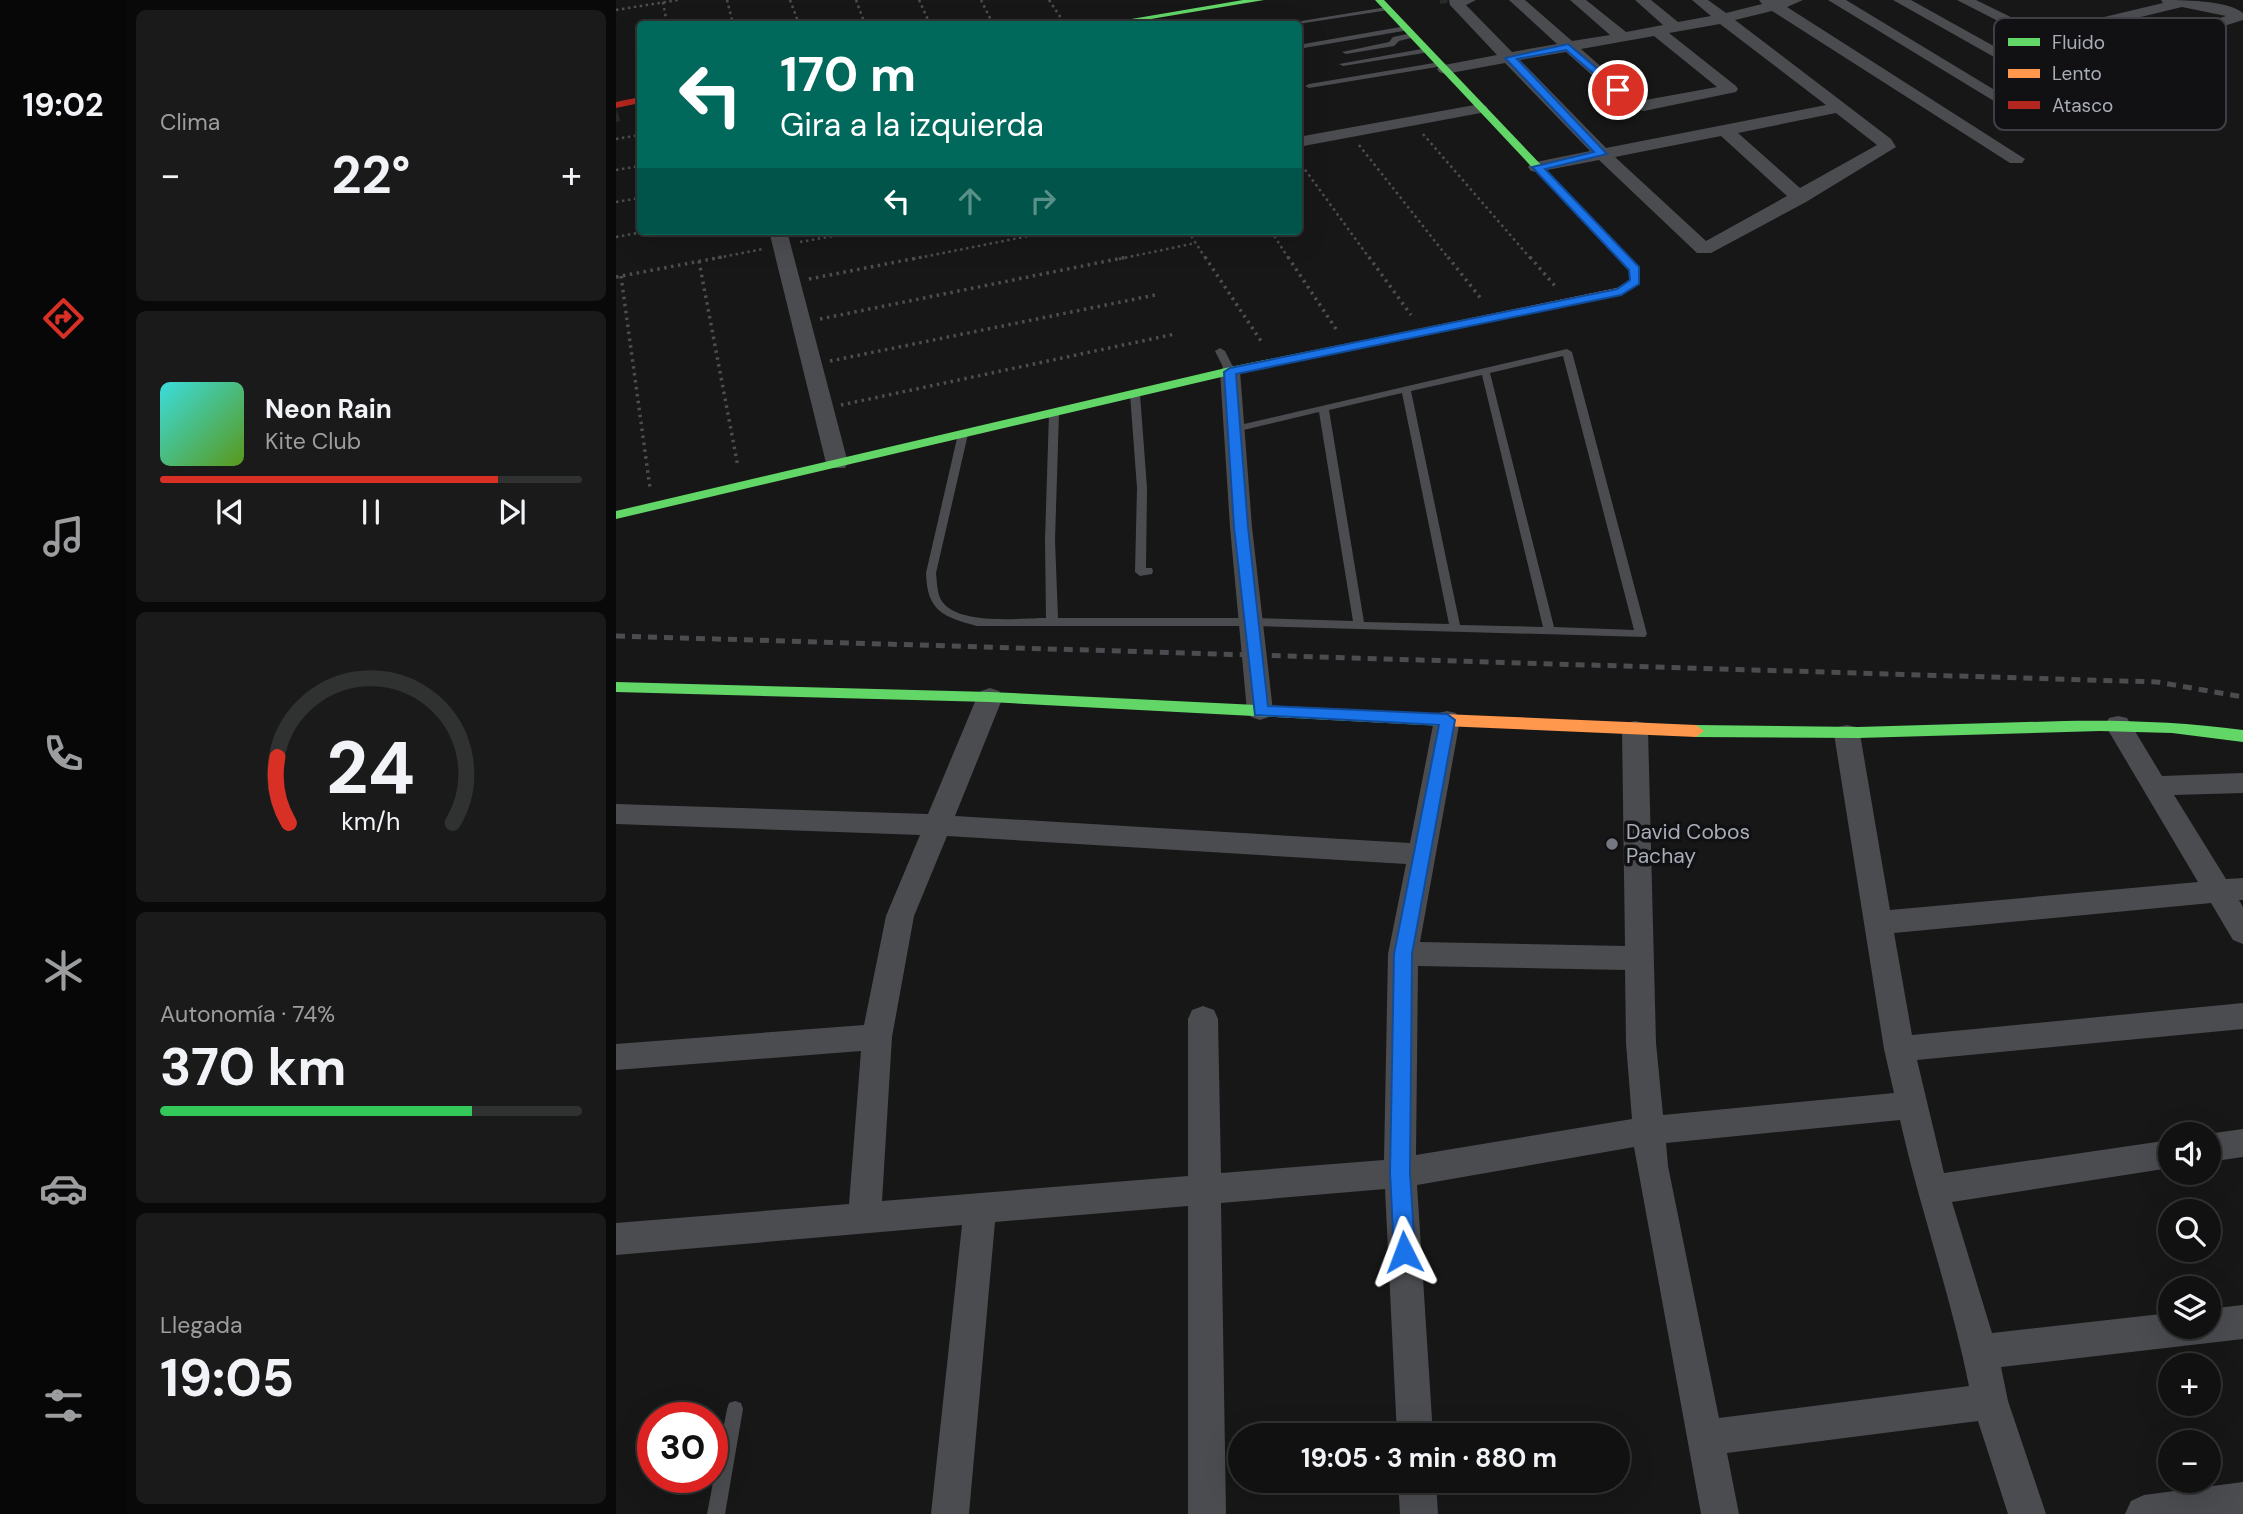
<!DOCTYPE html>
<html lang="es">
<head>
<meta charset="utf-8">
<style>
	body { margin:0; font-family:"DM Sans",sans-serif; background:#1a1a1a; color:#f1f3f6; height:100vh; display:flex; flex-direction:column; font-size:26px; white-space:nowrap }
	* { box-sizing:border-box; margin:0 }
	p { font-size:23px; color:#9c9d9f }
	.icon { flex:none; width:38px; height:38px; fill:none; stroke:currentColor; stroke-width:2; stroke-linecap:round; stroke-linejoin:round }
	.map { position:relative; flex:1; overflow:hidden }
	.sheet { display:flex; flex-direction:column; gap:10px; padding:10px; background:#090909; width:490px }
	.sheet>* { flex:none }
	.top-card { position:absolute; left:21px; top:21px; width:665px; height:214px; border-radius:7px; box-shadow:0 7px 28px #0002,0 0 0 2px #303131; background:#00695c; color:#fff; overflow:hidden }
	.fabs { position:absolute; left:1542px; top:1122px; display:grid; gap:14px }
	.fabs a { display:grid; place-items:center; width:63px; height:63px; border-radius:50%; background:#111; box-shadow:0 7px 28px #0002,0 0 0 2px #303131; font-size:35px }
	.speed { position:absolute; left:21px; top:1402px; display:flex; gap:14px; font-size:35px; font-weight:700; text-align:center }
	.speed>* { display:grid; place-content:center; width:91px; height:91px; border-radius:50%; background:#111; box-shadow:0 7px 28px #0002,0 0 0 2px #303131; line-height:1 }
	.speed .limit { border:10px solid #d22; background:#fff; color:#111 }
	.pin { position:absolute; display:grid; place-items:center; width:60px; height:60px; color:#fff; margin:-30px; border:4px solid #fff; border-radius:50%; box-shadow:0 2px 7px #0007 }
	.me { position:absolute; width:77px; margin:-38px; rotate:357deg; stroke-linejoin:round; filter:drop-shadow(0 0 5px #0008) }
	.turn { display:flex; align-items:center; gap:24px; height:147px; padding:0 28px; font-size:32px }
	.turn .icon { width:91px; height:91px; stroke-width:2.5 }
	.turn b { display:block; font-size:49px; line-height:60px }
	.lanes { display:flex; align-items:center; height:66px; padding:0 28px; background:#0003; justify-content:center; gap:35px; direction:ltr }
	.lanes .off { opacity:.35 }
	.big { font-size:52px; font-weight:700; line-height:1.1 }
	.sheet .tile { flex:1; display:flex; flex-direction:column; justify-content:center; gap:10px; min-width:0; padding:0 24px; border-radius:10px; background:#1a1a1a }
	.sheet .dial { align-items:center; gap:0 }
	.dial svg { height:182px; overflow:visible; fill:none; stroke:#303131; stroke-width:7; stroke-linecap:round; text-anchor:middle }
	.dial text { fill:#f1f3f6; stroke:none }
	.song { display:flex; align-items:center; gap:21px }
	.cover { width:84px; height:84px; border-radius:10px; background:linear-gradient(135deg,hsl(180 70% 55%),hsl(90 70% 35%)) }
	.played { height:7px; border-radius:4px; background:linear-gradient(90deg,#d93025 80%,#303131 80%) }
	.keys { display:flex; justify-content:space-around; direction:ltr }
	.heat { display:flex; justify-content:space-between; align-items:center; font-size:38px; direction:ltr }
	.charge { height:10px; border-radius:5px; background:linear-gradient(90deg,#34c759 74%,#303131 0) }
	.trip { position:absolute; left:612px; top:1423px; width:402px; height:70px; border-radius:35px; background:#111; box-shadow:0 7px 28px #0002,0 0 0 2px #303131; font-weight:700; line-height:70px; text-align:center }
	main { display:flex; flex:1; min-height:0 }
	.menu { display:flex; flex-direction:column; width:126px; justify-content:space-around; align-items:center; background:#070707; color:#9c9d9f }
	.menu .icon { width:49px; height:49px }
	.menu .on { color:#d93025 }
	.menu b { font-size:32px; color:#f1f3f6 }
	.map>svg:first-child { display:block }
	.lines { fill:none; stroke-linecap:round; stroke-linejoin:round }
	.path-far1 { stroke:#4d4e52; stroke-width:2.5; stroke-dasharray:2.5 3.5; stroke-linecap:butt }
	.path { stroke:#4d4e52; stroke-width:3.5; stroke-dasharray:2.5 4.5; stroke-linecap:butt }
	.lane { fill:#4b4c50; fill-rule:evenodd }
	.street { fill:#4b4c50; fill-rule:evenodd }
	.fast { fill:#63d668; fill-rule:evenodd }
	.slow { fill:#ff974d; fill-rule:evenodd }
	.jam { fill:#b3261e; fill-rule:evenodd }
	.rail { stroke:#4b4c4f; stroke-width:5; stroke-dasharray:9 7; stroke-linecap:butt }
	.shaded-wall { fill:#28292a }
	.route { fill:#1a73e8; stroke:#114b97; stroke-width:2 }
	.poi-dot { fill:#757880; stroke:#111113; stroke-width:2.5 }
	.labels { text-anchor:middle; stroke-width:7; stroke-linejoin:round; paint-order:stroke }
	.poi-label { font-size:21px; fill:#a8adb8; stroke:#111113; text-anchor:start }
	.key { fill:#111113; stroke:#3e4045; stroke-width:2 }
	.key-label { font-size:19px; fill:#a8adb8 }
</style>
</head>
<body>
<main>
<nav class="menu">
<b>19:02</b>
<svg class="icon on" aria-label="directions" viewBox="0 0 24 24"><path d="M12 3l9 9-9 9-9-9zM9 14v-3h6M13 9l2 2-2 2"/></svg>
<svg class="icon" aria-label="music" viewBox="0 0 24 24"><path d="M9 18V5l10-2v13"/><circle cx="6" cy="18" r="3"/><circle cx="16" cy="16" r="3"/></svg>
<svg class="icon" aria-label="phone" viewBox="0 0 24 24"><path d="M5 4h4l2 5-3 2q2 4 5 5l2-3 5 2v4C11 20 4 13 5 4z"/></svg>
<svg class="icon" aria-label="climate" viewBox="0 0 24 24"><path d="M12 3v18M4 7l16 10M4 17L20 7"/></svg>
<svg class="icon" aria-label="car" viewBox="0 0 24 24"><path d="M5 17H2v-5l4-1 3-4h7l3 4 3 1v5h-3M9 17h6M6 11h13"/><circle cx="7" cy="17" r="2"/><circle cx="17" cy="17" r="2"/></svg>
<svg class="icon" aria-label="filters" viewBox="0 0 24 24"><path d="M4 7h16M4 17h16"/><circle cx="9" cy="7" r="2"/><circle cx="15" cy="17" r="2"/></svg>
</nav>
<section class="sheet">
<div class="tile"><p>Clima</p>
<div class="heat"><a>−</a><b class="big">22°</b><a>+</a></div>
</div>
<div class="tile">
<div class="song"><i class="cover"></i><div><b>Neon Rain</b><p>Kite Club</p></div></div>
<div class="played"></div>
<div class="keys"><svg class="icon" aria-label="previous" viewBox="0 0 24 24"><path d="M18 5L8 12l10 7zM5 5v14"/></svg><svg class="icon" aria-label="pause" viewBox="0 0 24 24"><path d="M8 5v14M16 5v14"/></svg><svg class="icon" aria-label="next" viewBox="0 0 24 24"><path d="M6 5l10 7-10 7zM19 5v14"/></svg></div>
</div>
<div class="tile dial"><svg viewBox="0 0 100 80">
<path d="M14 69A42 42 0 1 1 86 69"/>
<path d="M14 69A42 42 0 0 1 9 40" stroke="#d93025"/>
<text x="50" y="56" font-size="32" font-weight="700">24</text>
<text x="50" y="72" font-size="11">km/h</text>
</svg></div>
<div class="tile"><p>Autonomía · 74%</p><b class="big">370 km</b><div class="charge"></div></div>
<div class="tile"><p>Llegada</p><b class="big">19:05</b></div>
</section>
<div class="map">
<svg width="1627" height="1514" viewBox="0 0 1627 1514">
	<rect width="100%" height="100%" fill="#171717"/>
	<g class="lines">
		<!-- path-far1 -->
		<g class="path-far1">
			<path d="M111 0 117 24"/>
			<path d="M174 0 183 24"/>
			<path d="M240 0 249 24"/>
			<path d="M303 0 314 24"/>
			<path d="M365 0 377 24"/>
			<path d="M433 0 449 24"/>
			<path d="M47 2 51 24"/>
			<path d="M0 10 62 0"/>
			<path d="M807 134 915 259"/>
			<path d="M0 139 24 135"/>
			<path d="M743 145 833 259"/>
			<path d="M682 160 754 259"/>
			<path d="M0 170 24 166"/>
			<path d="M0 202 24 198"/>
			<path d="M572 231 590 259"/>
			<path d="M655 231 673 259"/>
			<path d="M0 237 32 231"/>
			<path d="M184 242 245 231"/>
			<path d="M96 259 147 249"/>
			<path d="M297 259 438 231"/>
			<path d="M503 259 580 243"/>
		</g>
		<!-- path -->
		<g class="path">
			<path d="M589 257 647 344"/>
			<path d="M672 257 720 329"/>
			<path d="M753 257 795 315"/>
			<path d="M832 257 866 300"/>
			<path d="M914 257 939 286"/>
			<path d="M83 261 122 467"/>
			<path d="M5 276 34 488"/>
			<path d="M0 277 106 257"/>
			<path d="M193 279 306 257"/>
			<path d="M204 319 511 257"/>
			<path d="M214 361 539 295"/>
			<path d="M225 405 559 334"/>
		</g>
		<!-- lane -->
		<g class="lane">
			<path d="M771 7 773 8V10L682 24H667Z"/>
			<path d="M790 26H793V30L682 49V45Z"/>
			<path d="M796 33H799V37L783 41 778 46 730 54 726 52 773 42 777 37Z"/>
			<path d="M811 48 815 50 814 52 727 66 723 64Z"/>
			<path d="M824 62H827V66L693 88 689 86 693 84Z"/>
			<path d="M604 348 609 351 619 371 617 373H611L609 371 599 351Z"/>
			<path d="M951 349 956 352 1031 634 1029 637 636 626H361C327 617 311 611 310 573L342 434 347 431 352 434 320 573C321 582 321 592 325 600 341 626 404 618 430 618L429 540 433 413 438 410 443 413 439 540 442 618H636L737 621 703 412 619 432 614 429 615 427ZM947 356 1018 630 938 627 874 373ZM866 375 927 627 844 625 795 391ZM786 393 833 624 748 622 713 410Z"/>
			<path d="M519 391 524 394 531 488 530 568H536L537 571 536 574 524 576 519 572 521 488 514 394Z"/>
			<path d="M119 1401 125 1403 127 1409 109 1514H91L111 1409 113 1403Z"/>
		</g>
		<!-- street -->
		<g class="street">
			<path d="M833 0H860L850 5 896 52 941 44 893 0H909L956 41 994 35 954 0H970L1010 32 1047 25 1019 0H1035L1062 22 1095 16 1076 0H1092L1110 13 1146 4 1143 0H1187L1171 7 1409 159 1406 163H1394L1156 11 1119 20 1275 139 1280 147 1190 202 1095 253H1081L983 160 921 172 915 171 912 167 915 163 974 151 889 63 829 74 823 72 821 69 823 66 881 55 834 5ZM1104 24 1210 105 990 148 904 60 950 52 1013 108 1028 111 1120 92 1122 89 1120 86 1053 33ZM1038 36 1101 87 1024 101 965 49ZM1220 113 1261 145 1184 188 1122 133ZM1105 136 1171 196 1090 241 999 157Z"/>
			<path d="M1212 0H1230L1410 109 1408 112H1396Z"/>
			<path d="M1277 0H1295L1426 73 1462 62 1341 0H1360L1425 32 1547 3 1545 0C1565 0 1612 0 1627 13V20L1438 79 1485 106 1487 109 1485 112 1479 114ZM1566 7 1610 16 1477 57 1438 38Z"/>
			<path d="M864 104 870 106 872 109 870 112 682 147V137Z"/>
			<path d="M153 231H171L232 463 229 468H213L210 463Z"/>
			<path d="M614 365 621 367 624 371 636 527 657 711 653 717 644 720 635 717 631 711 614 527 604 371 607 367Z"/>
			<path d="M374 688 383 691 387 697 339 816 794 843 818 720 822 713 831 711 840 713 844 720 804 942 1009 946 1006 730 1010 723 1019 721 1028 723 1032 730 1040 1043 1047 1115 1278 1093 1268 1049 1218 734 1222 727 1231 725 1240 727 1244 734 1274 910 1582 882 1489 725 1493 718 1502 716 1511 718 1546 776 1627 773V793L1558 795 1610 879 1627 878V900H1623L1627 907V944L1617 940 1595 903 1278 933 1296 1035 1627 1003V1029L1301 1060 1328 1173 1554 1140V1168L1336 1202 1376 1333 1554 1313V1326H1592V1309L1627 1305V1339L1385 1367 1392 1401 1430 1514H1392L1362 1421 1111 1453 1123 1514H1085L1018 1147 801 1185 817 1435H781L769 1189 605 1203 610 1514H572V1206L379 1222 353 1514H315L346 1225 0 1255V1223L233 1204 245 1051 0 1070V1044L248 1025 270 916 304 835 0 824V804L312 814 361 697 365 691ZM331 836 790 864 772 954 768 1160 605 1173 602 1019 598 1010 587 1006 576 1010 572 1019V1176L266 1201 276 1037 298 916ZM802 966 1009 970 1010 1043 1016 1119 800 1155ZM1284 1120C1304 1209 1335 1296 1353 1386L1103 1418 1052 1166 1050 1143Z"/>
			<path d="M1627 1129V1157L1592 1162 1591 1134Z"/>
			<path d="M782 1480H820L822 1514H784Z"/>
			<path d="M1627 1482V1514H1509L1515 1501 1528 1495Z"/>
		</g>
		<!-- fast -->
		<g class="fast">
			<path d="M627 0H648L505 24H486Z"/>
			<path d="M759 0H768L951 192V196H943Z"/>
			<path d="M763 337 769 341 767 344 614 375 0 519V511L614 367Z"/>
			<path d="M0 682 374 692 827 714 835 720 827 726 374 702 0 692Z"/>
			<path d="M1448 721C1508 720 1567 722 1627 730V742L1556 733 1484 731 1242 738 1080 737 1072 731 1080 725 1242 727Z"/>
		</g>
		<!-- slow -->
		<g class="slow">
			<path d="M943 192H951L1023 267V284L1005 294 759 344 757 341 763 337 1001 288 1013 281V270L943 196Z"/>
			<path d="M827 714 1080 725 1088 731 1080 737 827 726 819 720Z"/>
		</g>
		<!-- jam -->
		<path class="jam" d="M24 97V103L0 108V102Z"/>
		<!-- rail -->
		<path class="rail" d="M0 636 1541 682 1627 697"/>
	</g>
	<!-- shaded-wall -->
	<g class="shaded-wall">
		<path d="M824 0H832L831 3 824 4Z"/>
		<path d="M1 108 4 121 0 122V115Z"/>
	</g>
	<!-- route -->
	<path class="route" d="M952 44 1007 90 999 92 950 50 901 59 991 154 929 169 1023 267V284L1005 295 620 374 632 527 652 706 831 714 839 720 796 954 794 1173 799 1252 796 1259 788 1261 781 1259 778 1252 774 1173 778 954 823 725 639 715 618 527 608 372 614 368 1001 289 1014 280 1013 270 916 167 978 152 889 58Z"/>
	<!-- markers -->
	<circle class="poi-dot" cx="996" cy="844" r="7"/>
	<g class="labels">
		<!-- poi labels -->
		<g class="poi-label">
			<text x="1010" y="839">David Cobos<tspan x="1010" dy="24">Pachay</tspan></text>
		</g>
	</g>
	<!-- legend -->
	<rect x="1378" y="18" width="232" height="112" rx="10" class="key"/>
	<rect x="1392" y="38" width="32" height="8" fill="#63d668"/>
	<rect x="1392" y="69" width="32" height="9" fill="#ff974d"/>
	<rect x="1392" y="101" width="32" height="8" fill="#b3261e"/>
	<g class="key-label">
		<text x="1436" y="49">Fluido</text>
		<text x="1436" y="80">Lento</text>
		<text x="1436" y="112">Atasco</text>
	</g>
</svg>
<div class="fabs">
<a><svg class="icon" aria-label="sound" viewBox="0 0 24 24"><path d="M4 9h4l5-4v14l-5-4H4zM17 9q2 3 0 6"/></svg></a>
<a><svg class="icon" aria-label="search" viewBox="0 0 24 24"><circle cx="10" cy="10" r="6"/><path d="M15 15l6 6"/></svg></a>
<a><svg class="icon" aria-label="layers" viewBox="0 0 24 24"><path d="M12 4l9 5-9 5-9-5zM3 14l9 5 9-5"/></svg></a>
<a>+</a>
<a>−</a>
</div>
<div class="speed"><div class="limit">30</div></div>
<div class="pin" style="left:1002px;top:90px;background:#d93025"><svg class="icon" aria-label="arrive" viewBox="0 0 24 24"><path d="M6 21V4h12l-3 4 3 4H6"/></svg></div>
<svg class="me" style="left:788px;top:1252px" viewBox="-20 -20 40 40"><path d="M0-17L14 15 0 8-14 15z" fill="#1a73e8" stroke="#fff" stroke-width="4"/></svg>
<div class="trip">19:05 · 3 min · 880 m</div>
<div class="top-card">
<div class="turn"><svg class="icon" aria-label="left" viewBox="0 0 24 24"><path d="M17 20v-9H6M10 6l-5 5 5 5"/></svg><div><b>170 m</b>Gira a la izquierda</div></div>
<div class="lanes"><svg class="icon" aria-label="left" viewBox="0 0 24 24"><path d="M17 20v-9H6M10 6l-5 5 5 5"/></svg><svg class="icon off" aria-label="ahead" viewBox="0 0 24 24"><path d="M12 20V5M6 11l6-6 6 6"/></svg><svg class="icon off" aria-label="right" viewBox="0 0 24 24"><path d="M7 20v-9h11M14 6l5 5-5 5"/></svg></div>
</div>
</div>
</main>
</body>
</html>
